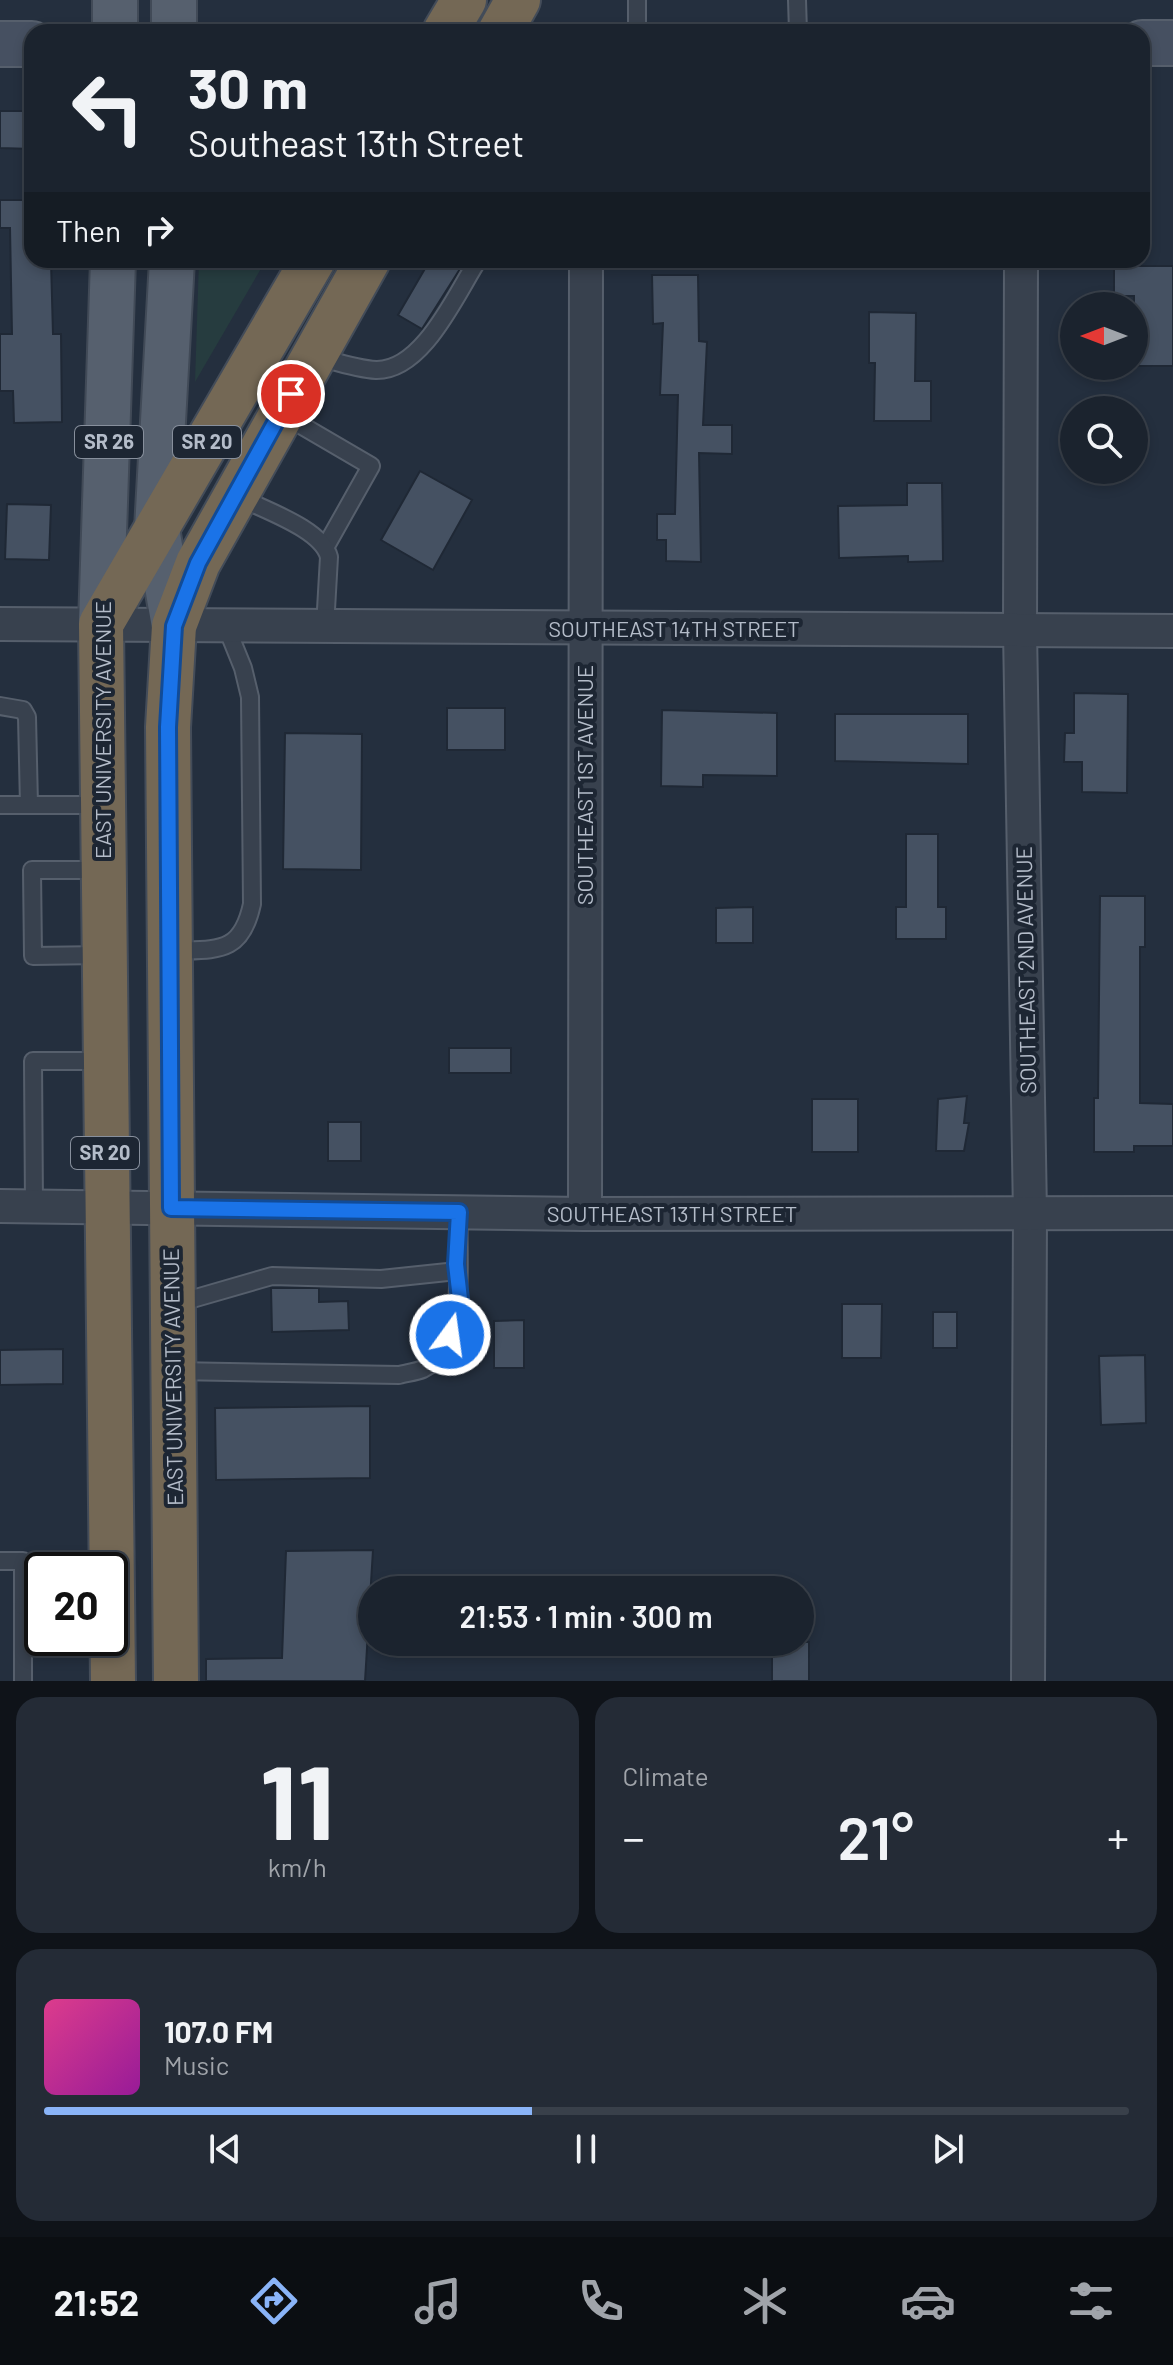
<!DOCTYPE html>
<html lang="en">
<head>
<meta charset="utf-8">
<style>
	body { margin:0; font-family:Barlow,sans-serif; background:#242b36; color:#f1f3f6; height:100vh; display:flex; flex-direction:column; font-size:30px; white-space:nowrap }
	* { box-sizing:border-box; margin:0 }
	p { font-size:26px; color:#a0a4aa }
	.icon { flex:none; width:44px; height:44px; fill:none; stroke:currentColor; stroke-width:2; stroke-linecap:round; stroke-linejoin:round }
	.map { position:relative; height:1681px; overflow:hidden }
	.sheet { display:flex; flex-direction:column; gap:16px; padding:16px; background:#0f1319; flex:1 }
	.sheet>* { flex:none }
	.top-card { position:absolute; left:24px; top:24px; width:1126px; height:244px; border-radius:24px; box-shadow:0 4px 12px #0003,0 0 0 2px #39404a; background:#1b232e; color:#f1f3f6; overflow:hidden }
	.needle { width:52px; rotate:270deg }
	.fabs { position:absolute; left:1060px; top:292px; display:grid; gap:16px }
	.fabs a { display:grid; place-items:center; width:88px; height:88px; border-radius:50%; background:#1b232e; box-shadow:0 4px 12px #0003,0 0 0 2px #39404a; font-size:40px }
	.speed { position:absolute; left:24px; top:1552px; display:flex; gap:16px; font-size:40px; font-weight:700; text-align:center }
	.speed>* { display:grid; place-content:center; width:104px; height:104px; border-radius:50%; background:#1b232e; box-shadow:0 4px 12px #0003,0 0 0 2px #39404a; line-height:1 }
	.speed .limit { border:4px solid #111; border-radius:12px; background:#fff; color:#111 }
	.pin { position:absolute; display:grid; place-items:center; width:68px; height:68px; color:#fff; margin:-34px; border:4px solid #fff; border-radius:50%; box-shadow:0 2px 8px #0007 }
	.me { position:absolute; width:88px; margin:-44px; rotate:14deg; stroke-linejoin:round; filter:drop-shadow(0 0 6px #0008) }
	.turn { display:flex; align-items:center; gap:28px; height:168px; padding:0 32px; font-size:36px }
	.turn .icon { width:104px; height:104px; stroke-width:2.5 }
	.turn b { display:block; font-size:56px; line-height:68px }
	.then { display:flex; align-items:center; height:76px; padding:0 32px; background:#0003; gap:16px; font-size:30px }
	.big { font-size:60px; font-weight:600; line-height:1.1 }
	.sheet .card { flex:1; display:flex; flex-direction:column; justify-content:center; gap:12px; min-width:0; padding:0 28px; border-radius:24px; background:#242b36 }
	.sheet .dial { align-items:center; gap:0 }
	.dial b { font-size:104px; line-height:1 }
	.song { display:flex; align-items:center; gap:24px }
	.cover { width:96px; height:96px; border-radius:12px; background:linear-gradient(135deg,hsl(330 70% 55%),hsl(300 70% 35%)) }
	.played { height:8px; border-radius:4px; background:linear-gradient(90deg,#8ab4f8 45%,#39404a 45%) }
	.keys { display:flex; justify-content:space-around; direction:ltr }
	.heat { display:flex; justify-content:space-between; align-items:center; font-size:44px; direction:ltr }
	.sheet .tiles { flex:1; display:grid; gap:16px; grid-template-columns:1fr 1fr }
	.card:last-child { grid-column:span 2 }
	.trip { position:absolute; left:358px; top:1576px; width:456px; height:80px; border-radius:40px; background:#1b232e; box-shadow:0 4px 12px #0003,0 0 0 2px #39404a; font-weight:600; line-height:80px; text-align:center }
	.menu { display:flex; height:128px; justify-content:space-around; align-items:center; background:#0b0e12; color:#a0a4aa }
	.menu .icon { width:56px; height:56px }
	.menu .current { color:#8ab4f8 }
	.menu b { font-size:36px; color:#f1f3f6 }
	.map>svg:first-child { display:block }
	.green { fill:#263c3f }
	.building { fill:#455162; stroke:#1f2835; stroke-width:2 }
	.lines { fill:none; stroke-linecap:round; stroke-linejoin:round }
	.lane-casing { stroke:#565f6c; stroke-width:20 }
	.street-casing { stroke:#565f6c; stroke-width:36 }
	.secondary-casing { stroke:#565f6c; stroke-width:48 }
	.primary-casing { stroke:#414a57; stroke-width:48 }
	.highway-casing { stroke:#434c59; stroke-width:48 }
	.lane { stroke:#38414e; stroke-width:16 }
	.street { stroke:#38414e; stroke-width:32 }
	.secondary { stroke:#465061; stroke-width:44 }
	.primary { stroke:#56606e; stroke-width:44 }
	.highway { stroke:#746855; stroke-width:44 }
	.route-casing { stroke:#114b97; stroke-width:20 }
	.route { stroke:#1a73e8; stroke-width:14 }
	.labels { text-anchor:middle; stroke-width:8; stroke-linejoin:round; paint-order:stroke }
	.shield { fill:#1d2633; stroke:#878f9c; stroke-width:2 }
	.shield-label { font-size:20px; font-weight:bold; fill:#b4bcc9 }
	.street-label { font-size:22px; fill:#b4bcc9; stroke:#1d2633 }
</style>
</head>
<body>
<div class="map">
<svg width="1173" height="1681" viewBox="0 0 1173 1681">
	<rect width="100%" height="100%" fill="#242f3e"/>
	<!-- green -->
	<path class="green" d="M199 260H266L195 382Z"/>
	<!-- building -->
	<g class="building">
		<path d="M0 111H32V149L0 148Z"/>
		<path d="M0 200H32V262L51 261 53 334H61L62 422 14 423 13 391H0V334H12L10 228H0Z"/>
		<path d="M430 260 465 261 422 329 398 315Z"/>
		<path d="M1114 266H1173V366H1134V296H1114Z"/>
		<path d="M652 275H698L699 341 707 342 703 425H732V454L699 453 701 562 666 561V540H657V514H675L678 395H660L663 323 653 324Z"/>
		<path d="M869 312 916 313 915 381H931V421H874L875 363H869Z"/>
		<path d="M420 471 472 500 433 570 381 540Z"/>
		<path d="M907 483H942L943 561 908 562V556L839 558 838 506 907 505Z"/>
		<path d="M7 504 51 505 49 560 5 559Z"/>
		<path d="M1074 693 1128 694 1127 793 1082 792V762H1064L1065 733H1074Z"/>
		<rect x="447" y="708" width="58" height="42"/>
		<path d="M662 710 777 713V776L703 775V787L661 786Z"/>
		<path d="M835 714H968V764L835 761Z"/>
		<path d="M285 733 362 734 361 870 283 869Z"/>
		<path d="M906 834H938V907H946V939H896V907H906Z"/>
		<path d="M1100 896H1145V947H1140V1103L1173 1104V1146H1134V1152H1094V1098H1098Z"/>
		<path d="M753 907V943H716V908Z"/>
		<rect x="449" y="1048" width="62" height="25"/>
		<path d="M967 1096 964 1123H969L964 1151H936L938 1099Z"/>
		<rect x="812" y="1099" width="46" height="53"/>
		<rect x="328" y="1122" width="33" height="39"/>
		<path d="M271 1288H319V1302L348 1301 349 1330 272 1332Z"/>
		<path d="M842 1304H882L881 1358H842Z"/>
		<rect x="933" y="1312" width="24" height="36"/>
		<path d="M524 1320V1368H494V1321Z"/>
		<path d="M63 1349V1384L0 1385V1350Z"/>
		<path d="M1145 1355 1146 1423 1101 1425 1099 1356Z"/>
		<path d="M370 1406V1478L216 1480 215 1408Z"/>
		<path d="M373 1550 365 1681H206V1659L282 1658 286 1551Z"/>
		<rect x="772" y="1642" width="37" height="39"/>
	</g>
	<g class="lines">
		<defs>
			<g id="lane">
				<path d="M797 0 798 32"/>
				<path d="M637 32V0"/>
				<path d="M315 356C334 361 356 369 376 370 423 371 456 294 478 260"/>
				<path d="M282 414 371 466 326 546"/>
				<path d="M239 497C264 510 322 529 329 557L325 627"/>
				<path d="M0 706 23 710 27 717 29 805"/>
				<path d="M0 805H101"/>
				<path d="M102 870H32L33 956 102 955"/>
				<path d="M171 951C217 949 241 955 252 904L250 697 243 668 226 626"/>
				<path d="M34 1206 33 1061H104"/>
				<path d="M175 1304 272 1276 381 1279 457 1271"/>
				<path d="M175 1371 399 1375C406 1373 416 1372 423 1369 470 1344 456 1258 459 1212"/>
				<path d="M0 1561H23V1681"/>
				<path d="M23 1606H42"/>
			</g>
			<g id="street">
				<path d="M1021 260 1020 631 1030 1214 1028 1681"/>
				<path d="M0 624 1173 631"/>
				<path d="M0 1206 585 1214 1173 1213"/>
				<path d="M585 1214 586 260"/>
			</g>
			<g id="secondary">
				<path d="M1142 43H1173"/>
				<path d="M0 44H32"/>
			</g>
			<g id="primary">
				<path d="M115 0V32"/>
				<path d="M174 0V32"/>
				<path d="M172 260 157 529 174 626"/>
				<path d="M101 624 113 260"/>
			</g>
			<g id="highway">
				<path d="M445 32 464 0"/>
				<path d="M500 32 518 0"/>
				<path d="M113 1681 101 624 313 260"/>
				<path d="M176 1681 168 727 174 626 198 563 368 260"/>
			</g>
		</defs>
		<!-- lane casing -->
		<use href="#lane" class="lane-casing"/>
		<!-- street casing -->
		<use href="#street" class="street-casing"/>
		<!-- secondary casing -->
		<use href="#secondary" class="secondary-casing"/>
		<!-- primary casing -->
		<use href="#primary" class="primary-casing"/>
		<!-- highway casing -->
		<use href="#highway" class="highway-casing"/>
		<!-- lane -->
		<use href="#lane" class="lane"/>
		<!-- street -->
		<use href="#street" class="street"/>
		<!-- secondary -->
		<use href="#secondary" class="secondary"/>
		<!-- primary -->
		<use href="#primary" class="primary"/>
		<!-- highway -->
		<use href="#highway" class="highway"/>
	</g>
	<g class="lines">
		<defs>
			<path id="route" d="M291 394 198 563 174 626 168 727 171 1208 459 1212 456 1264 460 1299 450 1335"/>
		</defs>
		<!-- route casing -->
		<use href="#route" class="route-casing"/>
		<!-- route -->
		<use href="#route" class="route"/>
	</g>
	<g class="labels">
		<!-- shield labels -->
		<g class="shield">
			<rect x="75" y="426" width="68" height="32" rx="6"/>
			<rect x="173" y="426" width="68" height="32" rx="6"/>
			<rect x="71" y="1137" width="68" height="32" rx="6"/>
		</g>
		<g class="shield-label">
			<text x="109" y="449">SR 26</text>
			<text x="207" y="449">SR 20</text>
			<text x="105" y="1160">SR 20</text>
		</g>
		<!-- street labels -->
		<g class="street-label">
			<text x="674" y="637">SOUTHEAST 14TH STREET</text>
			<text transform="translate(103 730) rotate(-90)" y="8">EAST UNIVERSITY AVENUE</text>
			<text transform="translate(585 785) rotate(-90)" y="8">SOUTHEAST 1ST AVENUE</text>
			<text transform="translate(1026 970) rotate(-91)" y="8">SOUTHEAST 2ND AVENUE</text>
			<text x="672" y="1222">SOUTHEAST 13TH STREET</text>
			<text transform="translate(173 1377) rotate(-91)" y="8">EAST UNIVERSITY AVENUE</text>
		</g>
	</g>
</svg>
<div class="fabs">
<a><svg class="needle" viewBox="-14 -14 28 28"><path d="M0-13l5 13h-10z" fill="#e53935"/><path d="M0 13l5-13h-10z" fill="#a0a4aa"/></svg></a>
<a><svg class="icon" aria-label="search" viewBox="0 0 24 24"><circle cx="10" cy="10" r="6"/><path d="M15 15l6 6"/></svg></a>
</div>
<div class="speed"><div class="limit">20</div></div>
<div class="pin" style="left:291px;top:394px;background:#d93025"><svg class="icon" aria-label="arrive" viewBox="0 0 24 24"><path d="M6 21V4h12l-3 4 3 4H6"/></svg></div>
<svg class="me" style="left:450px;top:1335px" viewBox="-20 -20 40 40"><circle r="17" fill="#1a73e8" stroke="#fff" stroke-width="3"/><path d="M0-11L8 9 0 5-8 9z" fill="#fff"/></svg>
<div class="trip">21:53 · 1 min · 300 m</div>
<div class="top-card">
<div class="turn"><svg class="icon" aria-label="left" viewBox="0 0 24 24"><path d="M17 20v-9H6M10 6l-5 5 5 5"/></svg><div><b>30 m</b>Southeast 13th Street</div></div>
<div class="then">Then<svg class="icon" aria-label="right" viewBox="0 0 24 24"><path d="M7 20v-9h11M14 6l5 5-5 5"/></svg></div>
</div>
</div>
<section class="sheet">
<div class="tiles">
<div class="card dial"><b>11</b><p>km/h</p></div>
<div class="card"><p>Climate</p>
<div class="heat"><a>−</a><b class="big">21°</b><a>+</a></div>
</div>
<div class="card">
<div class="song"><i class="cover"></i><div><b>107.0 FM</b><p>Music</p></div></div>
<div class="played"></div>
<div class="keys"><svg class="icon" aria-label="previous" viewBox="0 0 24 24"><path d="M18 5L8 12l10 7zM5 5v14"/></svg><svg class="icon" aria-label="pause" viewBox="0 0 24 24"><path d="M8 5v14M16 5v14"/></svg><svg class="icon" aria-label="next" viewBox="0 0 24 24"><path d="M6 5l10 7-10 7zM19 5v14"/></svg></div>
</div>
</div>
</section>
<nav class="menu">
<b>21:52</b>
<svg class="icon current" aria-label="directions" viewBox="0 0 24 24"><path d="M12 3l9 9-9 9-9-9zM9 14v-3h6M13 9l2 2-2 2"/></svg>
<svg class="icon" aria-label="music" viewBox="0 0 24 24"><path d="M9 18V5l10-2v13"/><circle cx="6" cy="18" r="3"/><circle cx="16" cy="16" r="3"/></svg>
<svg class="icon" aria-label="phone" viewBox="0 0 24 24"><path d="M5 4h4l2 5-3 2q2 4 5 5l2-3 5 2v4C11 20 4 13 5 4z"/></svg>
<svg class="icon" aria-label="climate" viewBox="0 0 24 24"><path d="M12 3v18M4 7l16 10M4 17L20 7"/></svg>
<svg class="icon" aria-label="car" viewBox="0 0 24 24"><path d="M5 17H2v-5l4-1 3-4h7l3 4 3 1v5h-3M9 17h6M6 11h13"/><circle cx="7" cy="17" r="2"/><circle cx="17" cy="17" r="2"/></svg>
<svg class="icon" aria-label="filters" viewBox="0 0 24 24"><path d="M4 7h16M4 17h16"/><circle cx="9" cy="7" r="2"/><circle cx="15" cy="17" r="2"/></svg>
</nav>
</body>
</html>
